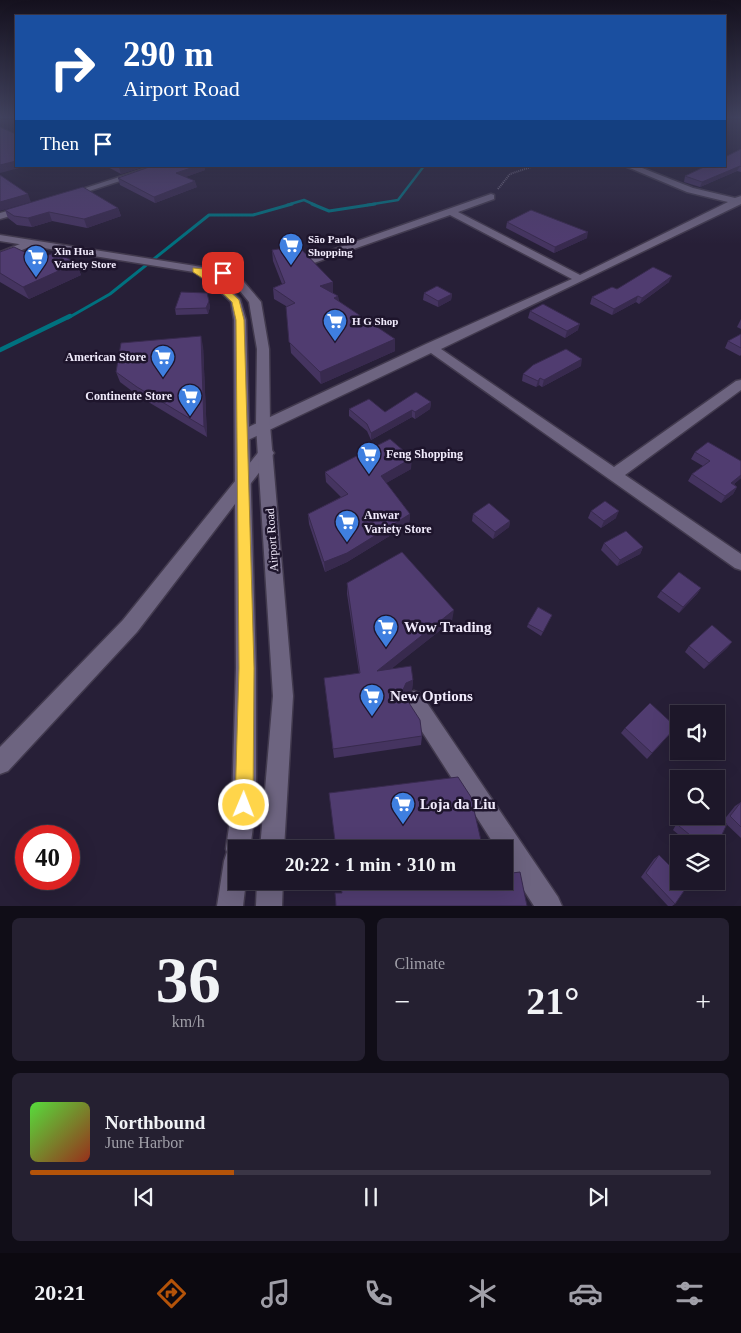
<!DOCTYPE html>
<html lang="en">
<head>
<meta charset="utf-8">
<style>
	body { margin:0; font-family:Georgia,serif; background:#252031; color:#f1f3f6; height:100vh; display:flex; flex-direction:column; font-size:19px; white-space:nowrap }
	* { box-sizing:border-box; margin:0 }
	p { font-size:16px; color:#a09fa8 }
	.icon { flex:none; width:28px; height:28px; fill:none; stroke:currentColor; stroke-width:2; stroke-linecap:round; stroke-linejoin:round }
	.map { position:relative; height:906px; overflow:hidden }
	.panel { display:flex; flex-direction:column; gap:12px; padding:12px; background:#100d17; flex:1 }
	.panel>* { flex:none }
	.banner { position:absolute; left:15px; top:15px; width:711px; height:152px; border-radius:0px; box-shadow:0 5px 20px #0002,0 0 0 1px #3b3646; background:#1a4fa0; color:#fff; overflow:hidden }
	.buttons { position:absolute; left:670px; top:705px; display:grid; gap:10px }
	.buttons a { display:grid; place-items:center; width:55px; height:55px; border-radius:0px; background:#1d1729; box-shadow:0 5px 20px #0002,0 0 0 1px #3b3646; font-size:25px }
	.speed { position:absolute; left:15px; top:825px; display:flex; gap:10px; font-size:25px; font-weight:700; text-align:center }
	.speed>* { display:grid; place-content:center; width:65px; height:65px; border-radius:50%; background:#1d1729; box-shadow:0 5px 20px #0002,0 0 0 1px #3b3646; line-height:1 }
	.speed .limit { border:8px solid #d22; background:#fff; color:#111 }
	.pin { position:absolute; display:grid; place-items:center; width:42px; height:42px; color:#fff; margin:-21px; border-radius:10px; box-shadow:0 2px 8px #0006 }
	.me { position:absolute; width:55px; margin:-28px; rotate:1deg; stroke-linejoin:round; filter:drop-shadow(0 0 4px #0008) }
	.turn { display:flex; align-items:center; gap:18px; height:105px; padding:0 25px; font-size:22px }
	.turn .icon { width:65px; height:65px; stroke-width:2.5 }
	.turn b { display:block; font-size:35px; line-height:42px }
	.then { display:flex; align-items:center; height:48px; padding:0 25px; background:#0003; gap:10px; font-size:19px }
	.big { font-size:38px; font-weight:700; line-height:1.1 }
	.panel .tile { flex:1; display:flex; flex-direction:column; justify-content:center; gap:8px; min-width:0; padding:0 18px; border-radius:8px; background:#252031 }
	.panel .dial { align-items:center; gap:0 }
	.dial b { font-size:65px; line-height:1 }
	.song { display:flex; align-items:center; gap:15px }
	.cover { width:60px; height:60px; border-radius:8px; background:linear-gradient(135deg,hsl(110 70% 55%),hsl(10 70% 35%)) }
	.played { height:5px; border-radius:2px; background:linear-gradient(90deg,#b45309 30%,#3b3646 30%) }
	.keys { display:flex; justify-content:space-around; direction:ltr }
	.heat { display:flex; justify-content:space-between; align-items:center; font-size:28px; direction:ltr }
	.panel .tiles { flex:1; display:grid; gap:12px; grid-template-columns:1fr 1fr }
	.tile:last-child { grid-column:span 2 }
	.trip { position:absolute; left:228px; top:840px; width:285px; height:50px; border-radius:0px; background:#1d1729; box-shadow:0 5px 20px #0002,0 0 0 1px #3b3646; font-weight:700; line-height:50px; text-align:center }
	.dock { display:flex; height:80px; justify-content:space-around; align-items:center; background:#0c0910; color:#a09fa8 }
	.dock .icon { width:35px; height:35px }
	.dock .active { color:#b45309 }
	.dock b { font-size:22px; color:#f1f3f6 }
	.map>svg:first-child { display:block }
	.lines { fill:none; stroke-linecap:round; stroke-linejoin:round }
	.stream-far2 { stroke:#00717f; stroke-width:2.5 }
	.stream-far1 { stroke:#00717f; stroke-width:3 }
	.stream { stroke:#00717f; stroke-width:4.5 }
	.street-casing { stroke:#423a4e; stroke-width:3 }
	.secondary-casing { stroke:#423a4e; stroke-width:3 }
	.path { stroke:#736b81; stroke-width:2; stroke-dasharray:1 1; stroke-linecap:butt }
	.street { fill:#6d6480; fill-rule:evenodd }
	.secondary { fill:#6d6480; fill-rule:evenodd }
	.wall { fill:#453460 }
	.shaded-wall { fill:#382a4e }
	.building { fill:#503c70; stroke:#382a4e }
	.route { fill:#ffd54a; stroke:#a68a30 }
	.labels { text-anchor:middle; stroke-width:5; stroke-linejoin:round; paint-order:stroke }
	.far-poi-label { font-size:11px; font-weight:bold; fill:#f0eafb; stroke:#1e152c; text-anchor:start }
	.poi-label { font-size:12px; font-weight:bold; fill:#f0eafb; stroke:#1e152c; text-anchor:end }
	.street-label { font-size:12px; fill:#f0eafb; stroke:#1e152c }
	.near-poi-label { font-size:15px; font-weight:bold; fill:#f0eafb; stroke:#1e152c; text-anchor:start }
</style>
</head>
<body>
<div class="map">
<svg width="741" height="906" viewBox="0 0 741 906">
	<rect width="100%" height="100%" fill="#271f37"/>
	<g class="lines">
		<!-- stream-far2 -->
		<g class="stream-far2">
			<path d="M287 205 304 200 315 205"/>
			<path d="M367 205 398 200 424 166"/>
		</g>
		<!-- stream-far1 -->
		<g class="stream-far1">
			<path d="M312 204 329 211 375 204"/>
			<path d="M68 318 110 294 209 215H253L292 204"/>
		</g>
		<!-- stream -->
		<path class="stream" d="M0 350 70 316"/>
		<defs>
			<g id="street">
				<path d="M153 166H166L71 197 64 195Z"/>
				<path d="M625 166H637L693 188 735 198 741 196V204L441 349 614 467 736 381 741 380V390L625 475 741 554V570L735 568 431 353 248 440H238L236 436 238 432 426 344 572 279 450 215 314 263H306L305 261 306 259 491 194 494 195V199L458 212 580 275 728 202 687 192Z"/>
				<path d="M25 206 28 207V211L0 219V213Z"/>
				<path d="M30 240 35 243 34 245 0 259V252Z"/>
				<path d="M266 448 271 449 274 453 271 457 137 632 8 771 0 774V747L123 620 261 449Z"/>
				<path d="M414 691 421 694 558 897 562 906H534L504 859V849H497L407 708 403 701 407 694Z"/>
			</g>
			<g id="secondary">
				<path d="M0 235 227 271 244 282 261 302 269 349 270 425 293 696 284 849H260L273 696 256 425 257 349 249 302 236 286 220 276 210 274 222 282 240 299 246 320 256 668V805L250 849H236V881H246L243 906H217L224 861 227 852 226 849 232 805 236 668 234 320 231 302 214 286 194 272 0 241Z"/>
				<path d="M257 881H283L282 906H256Z"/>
			</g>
		</defs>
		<!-- street casing -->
		<use href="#street" class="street-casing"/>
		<!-- secondary casing -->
		<use href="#secondary" class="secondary-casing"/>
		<!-- path -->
		<path class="path" d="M498 189 510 174 534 166"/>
		<!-- street -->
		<use href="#street" class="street"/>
		<!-- secondary -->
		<use href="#secondary" class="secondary"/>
	</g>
	<!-- wall -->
	<g class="wall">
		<path d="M741 149V172L737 171 700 187 684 182 685 176Z"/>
		<path d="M106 166H146L121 174Z"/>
		<path d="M152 166H205V170L185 177 197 187 155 203 120 185 118 178Z"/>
		<path d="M118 208 121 216 87 228 52 221 32 227 17 225 8 218 5 210Z"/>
		<path d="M507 222 587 238 554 253 506 228Z"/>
		<path d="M272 250 333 282V293L338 296 339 302 395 351 321 384 291 353 286 306 274 299 273 288 282 284 273 261Z"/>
		<path d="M0 252 39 259 76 263 81 275 29 299 0 282Z"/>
		<path d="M669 282 639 304 636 302 612 315 590 304 592 297 617 289Z"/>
		<path d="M207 293 210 307 208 314 176 315 175 309Z"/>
		<path d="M424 293 452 294 451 300 438 307 423 300Z"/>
		<path d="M530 311 578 330 565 338 528 318Z"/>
		<path d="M741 319V329L737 327Z"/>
		<path d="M741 334V355L740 356 725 348 728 341Z"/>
		<path d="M203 346 207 437 140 397 120 382 116 372Z"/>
		<path d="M581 366 542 387 539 385 536 387 522 381 523 374Z"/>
		<path d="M431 402 430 409 415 419 412 417 371 440 367 431 349 416V409L385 412Z"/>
		<path d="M695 452 741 478 734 484 737 487 733 494 721 503 688 481 692 474 703 466 691 459Z"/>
		<path d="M411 469 386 483 410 514 409 524 347 562 325 572 309 524 308 514 341 497 326 482 325 472Z"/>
		<path d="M591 511 616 518 601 528 588 518Z"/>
		<path d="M473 514 510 521 509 527 493 539 472 521Z"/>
		<path d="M604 543 643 547 640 554 617 566 601 550Z"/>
		<path d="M347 583 452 621 392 668 413 680 412 690 405 693 404 695 422 736 421 745 334 758 324 678 359 673 347 594Z"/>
		<path d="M701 588 697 594 679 613 657 597 661 591Z"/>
		<path d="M552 615 541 636 527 627 528 624Z"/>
		<path d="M732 642 727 648 704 669 685 652 689 646Z"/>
		<path d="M676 727 647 759 621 733 625 728Z"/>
		<path d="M741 802V838L723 821 735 806Z"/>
		<path d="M681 816H716V844H690L673 830Z"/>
		<path d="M659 855 675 904 672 906H668L641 877 654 859Z"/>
	</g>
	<!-- shaded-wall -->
	<g class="shaded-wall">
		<path d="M16 161V166H27L0 173V165Z"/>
		<path d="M124 166H146L121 174 119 168Z"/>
		<path d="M197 166H205V170L178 180 176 173Z"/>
		<path d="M740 166 737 171 700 187 702 182Z"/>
		<path d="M195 181 197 187 155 203 154 197Z"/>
		<path d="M28 194 31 202 0 211V202Z"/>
		<path d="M118 208 121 216 87 228 84 219Z"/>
		<path d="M49 212 52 221 32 227 28 218Z"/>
		<path d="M588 232 587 238 554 253 555 247Z"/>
		<path d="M76 263 81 275 29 299 23 287Z"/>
		<path d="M672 276 669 282 639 304 642 298Z"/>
		<path d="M333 282V292L321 297 320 286Z"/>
		<path d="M452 294 451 300 438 307V301Z"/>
		<path d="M338 296 339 307 334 298Z"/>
		<path d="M638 296 636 302 612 315 614 309Z"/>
		<path d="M209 301 210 307 208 314 206 308Z"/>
		<path d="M580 324 578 330 565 338 567 331Z"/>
		<path d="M201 336 203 346 207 437 204 427Z"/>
		<path d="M395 339V351L321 384 320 372Z"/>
		<path d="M582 359 581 366 542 387 544 380Z"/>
		<path d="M540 378 539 385 536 387 538 381Z"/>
		<path d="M431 402 430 409 415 419V412Z"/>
		<path d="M412 410V417L371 440V433Z"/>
		<path d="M412 458 411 469 381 486V476Z"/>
		<path d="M741 475V478L727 490 731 483Z"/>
		<path d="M737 487 733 494 721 503 725 496Z"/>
		<path d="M619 511 616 518 601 528 604 521Z"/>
		<path d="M410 514 409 524 347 562 325 572 324 562Z"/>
		<path d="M510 521 509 527 493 539 495 532Z"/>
		<path d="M643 547 640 554 617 566 620 560Z"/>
		<path d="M701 588 697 594 679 613 683 607Z"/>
		<path d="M454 610 452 621 376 681 377 671Z"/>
		<path d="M732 642 727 648 704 669 709 663Z"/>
		<path d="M413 680 412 690 405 693 401 702 402 692 406 683Z"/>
	</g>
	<!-- building -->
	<g class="building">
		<path d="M0 127 16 134V161L0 165Z"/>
		<path d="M741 149V167L740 166 702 182 685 176 706 166H725V157Z"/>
		<path d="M152 166H197L176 173 195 181 154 197 118 178Z"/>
		<path d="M0 175 28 194 0 202Z"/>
		<path d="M83 187 118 208 84 219 49 212 28 218 14 216 5 210Z"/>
		<path d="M531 210 588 232 555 247 507 222Z"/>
		<path d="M298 246 333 282 320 286 338 296 334 298 395 339 320 372 289 342 286 307 295 303 273 288 285 283 272 250Z"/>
		<path d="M14 247 39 259 56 252 76 263 23 287 0 273V252Z"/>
		<path d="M653 267 672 276 642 298 638 296 614 309 592 297 612 287 617 289Z"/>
		<path d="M437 286 452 294 438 301 424 293Z"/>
		<path d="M181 292 207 293 209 301 206 308 175 309Z"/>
		<path d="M543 304 580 324 567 331 530 311Z"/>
		<path d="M741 334V348L728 341Z"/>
		<path d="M201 336 204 427 137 387 116 372 121 343Z"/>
		<path d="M566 349 582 359 544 380 540 378 538 381 523 374 533 365Z"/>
		<path d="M416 392 431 402 415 412 412 410 371 433 367 424 349 409 369 399 385 412Z"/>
		<path d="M390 439 412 458 381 476 410 514 347 553 324 562 308 514 348 494 325 472Z"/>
		<path d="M708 442 741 461V475L731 483 737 487 725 496 692 474 710 461 695 452Z"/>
		<path d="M605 501 619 511 604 521 591 511Z"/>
		<path d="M489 503 510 521 495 532 473 514Z"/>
		<path d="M626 531 643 547 620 560 604 543Z"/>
		<path d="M402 552 454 610 377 671 411 666 413 680 406 683 402 692 420 720 422 736 333 749 324 678 360 673 347 583Z"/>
		<path d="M679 572 701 588 683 607 661 591Z"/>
		<path d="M538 607 552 615 543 632 528 624Z"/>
		<path d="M712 625 732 642 709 663 689 646Z"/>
		<path d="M650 703 676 727 652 753 625 728Z"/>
		<path d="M458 777 471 797 483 849H336L329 793Z"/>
		<path d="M741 802V827L730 816Z"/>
		<path d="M684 816H716L727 824 716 847V844H701L679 826Z"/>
		<path d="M659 855 679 875V881H685L688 885 675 904 646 873Z"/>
		<path d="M520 872 527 906H336L335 893H342L340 881H504V874Z"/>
	</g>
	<!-- sky -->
	<linearGradient id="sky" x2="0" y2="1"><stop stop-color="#15111e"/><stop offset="0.48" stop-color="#41425e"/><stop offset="1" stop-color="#41425e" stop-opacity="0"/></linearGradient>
	<rect width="741" height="244" fill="url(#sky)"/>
	<!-- route -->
	<path class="route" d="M193 268 226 271V274H207L221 283 239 300 244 320 254 668 253 805 250 811 244 814 238 811 235 805 239 668 236 320 232 302 215 286 193 272Z"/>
	<!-- icons -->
	<defs>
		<symbol id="supermarket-pin" viewBox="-11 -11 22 30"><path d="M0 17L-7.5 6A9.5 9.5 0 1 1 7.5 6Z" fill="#3f7fe0" stroke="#1e152c"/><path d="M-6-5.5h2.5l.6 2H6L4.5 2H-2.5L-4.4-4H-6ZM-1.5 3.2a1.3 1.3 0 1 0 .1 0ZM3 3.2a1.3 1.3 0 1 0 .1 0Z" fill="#fff"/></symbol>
	</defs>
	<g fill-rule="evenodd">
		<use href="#supermarket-pin" x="277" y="231" width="28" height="38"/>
		<use href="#supermarket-pin" x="22" y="243" width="28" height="38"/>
		<use href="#supermarket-pin" x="321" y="307" width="28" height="38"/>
		<use href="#supermarket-pin" x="149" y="343" width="28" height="38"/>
		<use href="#supermarket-pin" x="176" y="382" width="28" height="38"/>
		<use href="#supermarket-pin" x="355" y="440" width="28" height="38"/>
		<use href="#supermarket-pin" x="333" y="508" width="28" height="38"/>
		<use href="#supermarket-pin" x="372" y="613" width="28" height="38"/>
		<use href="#supermarket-pin" x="358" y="682" width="28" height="38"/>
		<use href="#supermarket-pin" x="389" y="790" width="28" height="38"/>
	</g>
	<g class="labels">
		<!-- far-poi labels -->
		<g class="far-poi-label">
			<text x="308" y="243">São Paulo<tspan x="308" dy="13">Shopping</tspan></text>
			<text x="54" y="255">Xin Hua<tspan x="54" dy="13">Variety Store</tspan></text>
			<text x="352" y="325">H G Shop</text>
		</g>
		<!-- poi labels -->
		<g class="poi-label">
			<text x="146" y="361">American Store</text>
			<text x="172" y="400">Continente Store</text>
			<text x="386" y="458" text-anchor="start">Feng Shopping</text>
			<text x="364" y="519" text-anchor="start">Anwar<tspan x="364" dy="14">Variety Store</tspan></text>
		</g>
		<!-- street labels -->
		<g class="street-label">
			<text transform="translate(272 540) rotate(-94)" y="4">Airport Road</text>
		</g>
		<!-- near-poi labels -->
		<g class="near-poi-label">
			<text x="404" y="632">Wow Trading</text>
			<text x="390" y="701">New Options</text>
			<text x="420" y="809">Loja da Liu</text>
		</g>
	</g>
</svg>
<div class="buttons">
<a><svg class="icon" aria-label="sound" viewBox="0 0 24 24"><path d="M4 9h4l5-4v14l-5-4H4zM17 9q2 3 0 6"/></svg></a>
<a><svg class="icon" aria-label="search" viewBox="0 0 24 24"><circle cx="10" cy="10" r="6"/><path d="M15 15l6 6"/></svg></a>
<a><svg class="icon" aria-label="layers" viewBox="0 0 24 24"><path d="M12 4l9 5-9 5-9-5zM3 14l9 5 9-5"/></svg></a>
</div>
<div class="speed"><div class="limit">40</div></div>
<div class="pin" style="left:223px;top:273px;background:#d93025"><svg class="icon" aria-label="arrive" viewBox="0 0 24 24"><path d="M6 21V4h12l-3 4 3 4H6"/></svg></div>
<svg class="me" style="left:244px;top:805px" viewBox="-20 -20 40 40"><circle r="17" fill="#ffd54a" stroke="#fff" stroke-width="3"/><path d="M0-11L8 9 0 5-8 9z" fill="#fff"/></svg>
<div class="trip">20:22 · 1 min · 310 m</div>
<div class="banner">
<div class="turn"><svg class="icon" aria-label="right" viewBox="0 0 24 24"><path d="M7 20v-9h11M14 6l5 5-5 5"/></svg><div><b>290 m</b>Airport Road</div></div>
<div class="then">Then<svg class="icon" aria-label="arrive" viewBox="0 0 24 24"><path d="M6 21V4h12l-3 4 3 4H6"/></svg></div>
</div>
</div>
<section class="panel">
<div class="tiles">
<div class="tile dial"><b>36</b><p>km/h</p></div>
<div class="tile"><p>Climate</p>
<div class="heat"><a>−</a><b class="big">21°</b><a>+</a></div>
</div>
<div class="tile">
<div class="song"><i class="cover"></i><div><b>Northbound</b><p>June Harbor</p></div></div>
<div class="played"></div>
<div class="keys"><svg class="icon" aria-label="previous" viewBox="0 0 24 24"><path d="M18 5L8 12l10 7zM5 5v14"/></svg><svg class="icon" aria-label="pause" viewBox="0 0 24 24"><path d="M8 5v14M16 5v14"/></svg><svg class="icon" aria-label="next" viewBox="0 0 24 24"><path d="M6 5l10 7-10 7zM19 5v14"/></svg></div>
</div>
</div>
</section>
<nav class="dock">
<b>20:21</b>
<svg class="icon active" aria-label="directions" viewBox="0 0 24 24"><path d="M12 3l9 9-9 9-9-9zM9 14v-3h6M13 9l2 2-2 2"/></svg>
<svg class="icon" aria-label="music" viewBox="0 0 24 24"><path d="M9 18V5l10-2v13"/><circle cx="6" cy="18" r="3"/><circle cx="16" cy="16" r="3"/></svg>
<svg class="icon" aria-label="phone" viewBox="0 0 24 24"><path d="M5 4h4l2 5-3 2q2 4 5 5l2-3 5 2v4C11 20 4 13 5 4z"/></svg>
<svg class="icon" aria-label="climate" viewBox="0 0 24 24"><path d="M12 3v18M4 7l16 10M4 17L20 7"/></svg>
<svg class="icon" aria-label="car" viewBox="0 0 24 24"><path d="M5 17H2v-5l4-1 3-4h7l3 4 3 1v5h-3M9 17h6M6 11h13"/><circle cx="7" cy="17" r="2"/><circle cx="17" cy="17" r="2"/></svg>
<svg class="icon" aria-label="filters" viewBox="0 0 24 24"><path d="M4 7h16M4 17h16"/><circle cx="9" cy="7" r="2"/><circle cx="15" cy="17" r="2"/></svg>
</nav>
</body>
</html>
